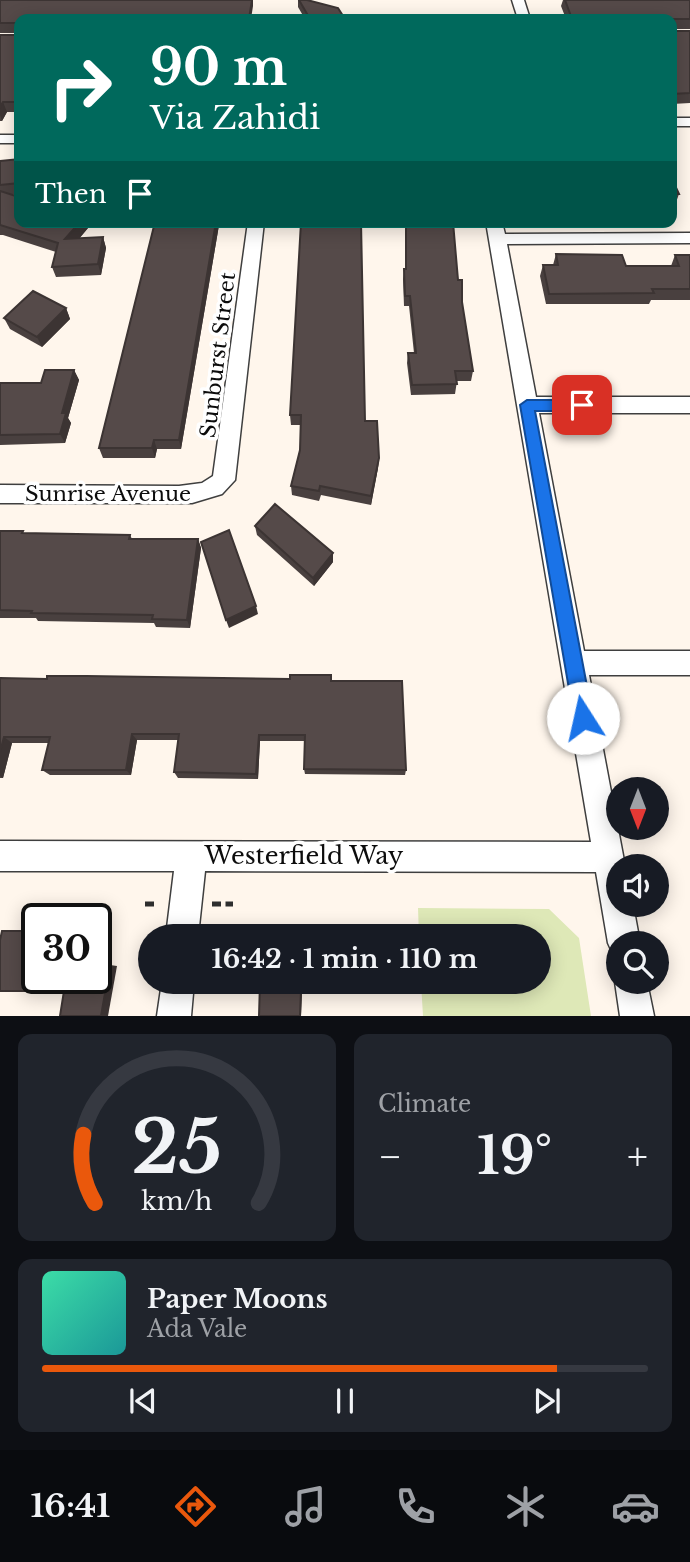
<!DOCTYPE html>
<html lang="en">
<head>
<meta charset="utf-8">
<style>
	body { margin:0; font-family:"Libre Baskerville",serif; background:#20242c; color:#f1f3f6; height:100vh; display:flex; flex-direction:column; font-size:26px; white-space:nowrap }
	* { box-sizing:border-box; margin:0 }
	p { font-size:23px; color:#9ea1a6 }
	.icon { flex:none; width:38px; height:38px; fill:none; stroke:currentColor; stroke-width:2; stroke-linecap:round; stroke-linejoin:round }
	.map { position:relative; height:1016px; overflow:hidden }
	.panel { display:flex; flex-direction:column; gap:18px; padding:18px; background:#0d0f14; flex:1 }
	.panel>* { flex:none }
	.top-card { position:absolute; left:14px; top:14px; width:663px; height:214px; border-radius:14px; box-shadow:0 4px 18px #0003; background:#00695c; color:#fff; overflow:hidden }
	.needle { width:46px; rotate:180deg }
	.controls { position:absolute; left:606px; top:777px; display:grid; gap:14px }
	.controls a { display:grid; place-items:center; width:63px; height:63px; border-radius:50%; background:#171b24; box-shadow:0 4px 18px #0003; font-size:35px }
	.speed { position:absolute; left:21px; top:903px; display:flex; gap:14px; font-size:35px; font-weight:700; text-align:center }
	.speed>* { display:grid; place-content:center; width:91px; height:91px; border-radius:50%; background:#171b24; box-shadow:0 4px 18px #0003; line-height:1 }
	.speed .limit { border:4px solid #111; border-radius:10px; background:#fff; color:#111 }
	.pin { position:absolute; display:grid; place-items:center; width:60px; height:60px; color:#fff; margin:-30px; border-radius:14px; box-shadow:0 4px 10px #0006 }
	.me { position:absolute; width:77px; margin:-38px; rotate:350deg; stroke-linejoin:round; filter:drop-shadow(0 0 5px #0008) }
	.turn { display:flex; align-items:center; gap:24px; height:147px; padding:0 21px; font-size:32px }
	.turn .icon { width:91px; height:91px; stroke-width:2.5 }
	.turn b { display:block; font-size:49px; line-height:60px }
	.then { display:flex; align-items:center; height:66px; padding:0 21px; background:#0003; gap:14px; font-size:26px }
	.big { font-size:52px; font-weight:700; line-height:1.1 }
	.panel .tile { flex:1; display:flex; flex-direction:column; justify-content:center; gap:10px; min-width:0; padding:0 24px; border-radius:14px; background:#20242c }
	.panel .dial { align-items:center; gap:0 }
	.dial svg { height:182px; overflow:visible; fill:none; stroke:#363941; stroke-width:7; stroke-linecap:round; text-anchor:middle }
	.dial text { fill:#f1f3f6; stroke:none }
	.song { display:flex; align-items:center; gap:21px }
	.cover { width:84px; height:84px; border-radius:10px; background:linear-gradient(135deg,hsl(160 70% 55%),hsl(180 70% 35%)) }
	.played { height:7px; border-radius:4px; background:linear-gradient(90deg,#ea580c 85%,#363941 85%) }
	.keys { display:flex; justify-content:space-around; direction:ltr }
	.heat { display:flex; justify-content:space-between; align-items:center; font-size:38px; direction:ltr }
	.panel .tiles { flex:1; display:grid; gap:18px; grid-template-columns:1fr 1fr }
	.tile:last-child { grid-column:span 2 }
	.trip { position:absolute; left:138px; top:924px; width:413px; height:70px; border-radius:35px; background:#171b24; box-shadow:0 4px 18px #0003; font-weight:700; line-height:70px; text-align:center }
	.menu { display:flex; height:112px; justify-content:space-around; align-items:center; background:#090b0e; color:#9ea1a6 }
	.menu .icon { width:49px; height:49px }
	.menu .on { color:#ea580c }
	.menu b { font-size:32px; color:#f1f3f6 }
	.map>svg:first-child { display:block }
	.green { fill:#dee8b7 }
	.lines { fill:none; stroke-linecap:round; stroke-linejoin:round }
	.minor-casing { stroke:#3f3f3f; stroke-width:3 }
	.path { stroke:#2e2e2e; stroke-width:5; stroke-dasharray:9 4.5; stroke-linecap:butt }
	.minor { fill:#fff; fill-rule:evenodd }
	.wall { fill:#49403f }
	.shaded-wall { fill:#3c3433 }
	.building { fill:#554a49; stroke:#3c3433; stroke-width:2 }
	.route { fill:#1a73e8; stroke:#114b97; stroke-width:2 }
	.labels { text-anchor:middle; stroke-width:7; stroke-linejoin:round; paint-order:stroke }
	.street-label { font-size:21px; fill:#0c0c0c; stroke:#fff }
	.near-street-label { font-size:24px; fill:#0c0c0c; stroke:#fff }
</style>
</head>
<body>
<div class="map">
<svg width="690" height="1016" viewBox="0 0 690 1016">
	<rect width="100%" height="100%" fill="#fff6ec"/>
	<!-- green -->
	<path class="green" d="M418 908 549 909 579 938 591 1016H423L421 982H539V936H419Z"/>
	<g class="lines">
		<defs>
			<g id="minor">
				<path d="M512 0H524L530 19H518Z"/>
				<rect x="672" y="118" width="18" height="8"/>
				<rect x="0" y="135" width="19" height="8"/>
				<path d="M248 222H264L235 480 222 494 192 503H0V485L179 486 202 483 213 476Z"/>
				<path d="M486 222H502L505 234 690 233V243L507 244 536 397H690V413H539L584 651H690V675H589L625 866H618V905H633L640 943H618V956L613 954 608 943 596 872 205 871 198 936H166L174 871H0V841L591 842Z"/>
				<path d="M618 974V982H647L654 1016H620L615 982Z"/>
				<path d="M162 982H194L191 1016H157Z"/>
			</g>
		</defs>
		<!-- minor casing -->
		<use href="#minor" class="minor-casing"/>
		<!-- path -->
		<g class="path">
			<path d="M145 904H158"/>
			<path d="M212 904H233"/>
		</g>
		<!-- minor -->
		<use href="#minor" class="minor"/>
	</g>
	<!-- wall -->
	<g class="wall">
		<path d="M0 0 253 6 19 19V112H7L2 121H0V35H17V33H0Z"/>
		<path d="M298 0H299L345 19H305L298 7Z"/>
		<path d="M563 0H690V29H674V31H690V103L672 104V19H566L561 6Z"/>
		<path d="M19 159V194L12 195 19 222H86L88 228 79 239 103 237 106 248 101 275 56 277 52 267 56 252 3 235H0V161Z"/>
		<path d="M672 179 679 194 675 205H672Z"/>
		<path d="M301 222 365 421 379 458 378 468 371 505 321 495 319 501 292 495 291 486 300 450 301 425H291L290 415Z"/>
		<path d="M405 222H453L458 280 473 371 471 381H457L455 394 411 395 407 363 408 353H414L409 306H404L403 279 404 269H405Z"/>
		<path d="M219 225 181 449H157L155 458H103L99 448Z"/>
		<path d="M556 254 626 266H671L675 255H690V300H651L649 304H546L540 276 543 265H553Z"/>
		<path d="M66 308 70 319 42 347 10 329 4 318Z"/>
		<path d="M74 370 79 380 68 418 71 423 65 443 0 445V383H41Z"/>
		<path d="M255 526 333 553V562L314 586 257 535Z"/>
		<path d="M0 531 24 533 130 535 132 539H198L201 548 190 628 156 627 154 623 38 621 36 618H0Z"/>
		<path d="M0 678 331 681 406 770 405 775 305 774 304 769 305 741H260L258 779 178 778 174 772 178 740H137L131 775H50L42 770 49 743H12L3 778H0Z"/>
	</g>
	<!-- shaded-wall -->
	<g class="shaded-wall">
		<path d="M252 0H253V6L251 19H249Z"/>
		<path d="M3 102 7 112 2 121 0 115V107Z"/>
		<path d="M80 222H86L88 228 69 250 65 239Z"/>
		<path d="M216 222H219V225L181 449 179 440Z"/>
		<path d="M103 237 106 248 101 275 98 264Z"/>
		<path d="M66 308 70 319 42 347 37 337Z"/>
		<path d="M74 370 79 380 68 418 71 423 65 443 60 434 62 413Z"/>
		<path d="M154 440 157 449 155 458 152 448Z"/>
		<path d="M379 458 378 468 371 505V496Z"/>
		<path d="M198 539 201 548 190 628 187 620Z"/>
		<path d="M333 553V562L314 586 313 578Z"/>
		<path d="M256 606 258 614 229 628 226 620Z"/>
		<path d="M132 734 137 740 131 775 126 770Z"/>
		<path d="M259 735 260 741 258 779 256 774Z"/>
		<path d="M4 737 12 743 3 778 0 776V752Z"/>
		<path d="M110 965 117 966 108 1016H101Z"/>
		<path d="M301 991 302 992 301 1016H300Z"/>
	</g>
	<!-- building -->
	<g class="building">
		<path d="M0 0H252L249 19H19V102H3L0 107V35H17V23H0Z"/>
		<path d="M299 0H307L338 8 345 19H310Z"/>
		<path d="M565 0H690V19H674V31H690V93L672 94V19H572Z"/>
		<path d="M19 159V183L0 185V161Z"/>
		<path d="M672 179 679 194H672Z"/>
		<path d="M0 191 19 197V222H80L65 239 103 237 98 264 52 267 58 243 0 225Z"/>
		<path d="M155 222H216L179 440H154L152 448H99Z"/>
		<path d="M301 222H361L365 421H377L379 458 371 496 320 486 319 491 291 486 300 450 301 415H290Z"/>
		<path d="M406 222H453L458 280H462V302L473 371H455L457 384 412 385 408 353H416L410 296H405L404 269H406Z"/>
		<path d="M556 254 622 255 626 266H679L675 255H690V289H652L654 293 549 294 543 265H558Z"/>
		<path d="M33 291 66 308 37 337 4 318Z"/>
		<path d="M45 370H74L62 413H66L60 434 0 435V383H41Z"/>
		<path d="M275 504 333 553 313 578 255 526Z"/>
		<path d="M229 530 256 606 226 620 201 542Z"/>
		<path d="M0 531H23L22 533 130 535 129 539H198L187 620 152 619 153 615 31 613 32 611 0 610Z"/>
		<path d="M290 675H331V681H402L406 770 304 769 305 735H259L256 774 174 772 179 734H132L126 770H42L50 737H4L0 752V678L47 679V676H87L290 679Z"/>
		<path d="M2 931H37V978H96V965H110L101 1016H60L64 991H0V940Z"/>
		<rect x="295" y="933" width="81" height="3"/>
		<path d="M260 982H377V991H301L300 1016H259Z"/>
	</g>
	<!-- route -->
	<path class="route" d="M527 400H582L589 405 582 411H535L593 718 590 725 583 727 577 725 574 718 520 405Z"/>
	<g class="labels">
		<!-- street labels -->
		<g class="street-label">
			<text transform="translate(218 355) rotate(-83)" y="7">Sunburst Street</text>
			<text x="108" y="501">Sunrise Avenue</text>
		</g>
		<!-- near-street labels -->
		<g class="near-street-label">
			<text x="304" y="864">Westerfield Way</text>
		</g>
	</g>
</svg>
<div class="controls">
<a><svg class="needle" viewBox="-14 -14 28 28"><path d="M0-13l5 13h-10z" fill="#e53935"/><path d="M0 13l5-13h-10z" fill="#9ea1a6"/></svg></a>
<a><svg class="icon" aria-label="sound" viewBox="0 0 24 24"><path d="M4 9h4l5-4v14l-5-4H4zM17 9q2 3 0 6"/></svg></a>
<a><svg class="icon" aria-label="search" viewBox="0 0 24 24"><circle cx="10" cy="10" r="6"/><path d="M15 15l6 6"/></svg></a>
</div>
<div class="speed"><div class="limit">30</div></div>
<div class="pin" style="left:582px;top:405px;background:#d93025"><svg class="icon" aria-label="arrive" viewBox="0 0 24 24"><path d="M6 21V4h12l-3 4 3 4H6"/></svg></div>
<svg class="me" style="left:583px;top:718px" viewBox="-20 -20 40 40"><circle r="19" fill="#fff"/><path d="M0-13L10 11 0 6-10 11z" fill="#1a73e8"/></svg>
<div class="trip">16:42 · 1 min · 110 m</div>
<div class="top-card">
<div class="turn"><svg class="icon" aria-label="right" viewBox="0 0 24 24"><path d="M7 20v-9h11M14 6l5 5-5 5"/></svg><div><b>90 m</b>Via Zahidi</div></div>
<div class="then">Then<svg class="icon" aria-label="arrive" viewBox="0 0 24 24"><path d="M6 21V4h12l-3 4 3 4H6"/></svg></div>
</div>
</div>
<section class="panel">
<div class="tiles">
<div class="tile dial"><svg viewBox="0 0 100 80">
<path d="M14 69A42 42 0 1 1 86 69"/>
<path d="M14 69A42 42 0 0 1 9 39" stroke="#ea580c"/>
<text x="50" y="56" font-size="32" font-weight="700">25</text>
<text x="50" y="72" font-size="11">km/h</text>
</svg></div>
<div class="tile"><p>Climate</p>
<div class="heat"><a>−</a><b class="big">19°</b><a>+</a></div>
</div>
<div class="tile">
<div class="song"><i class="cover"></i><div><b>Paper Moons</b><p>Ada Vale</p></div></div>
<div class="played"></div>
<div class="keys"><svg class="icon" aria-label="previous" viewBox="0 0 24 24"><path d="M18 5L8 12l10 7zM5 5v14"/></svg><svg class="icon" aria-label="pause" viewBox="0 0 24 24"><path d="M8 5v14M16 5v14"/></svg><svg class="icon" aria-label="next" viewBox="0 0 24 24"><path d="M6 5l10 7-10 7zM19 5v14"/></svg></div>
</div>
</div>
</section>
<nav class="menu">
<b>16:41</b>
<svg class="icon on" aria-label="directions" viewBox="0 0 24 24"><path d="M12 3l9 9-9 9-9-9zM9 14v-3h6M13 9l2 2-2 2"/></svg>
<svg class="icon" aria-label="music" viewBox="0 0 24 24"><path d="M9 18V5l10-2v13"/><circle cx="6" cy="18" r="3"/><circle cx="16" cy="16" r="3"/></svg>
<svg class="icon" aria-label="phone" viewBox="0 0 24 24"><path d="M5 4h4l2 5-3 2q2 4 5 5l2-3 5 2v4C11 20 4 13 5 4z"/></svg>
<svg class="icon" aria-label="climate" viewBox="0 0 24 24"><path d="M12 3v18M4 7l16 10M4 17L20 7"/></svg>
<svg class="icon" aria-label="car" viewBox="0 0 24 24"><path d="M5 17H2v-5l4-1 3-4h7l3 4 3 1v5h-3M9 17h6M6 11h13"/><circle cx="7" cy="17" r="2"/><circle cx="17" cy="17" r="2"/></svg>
</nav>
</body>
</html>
